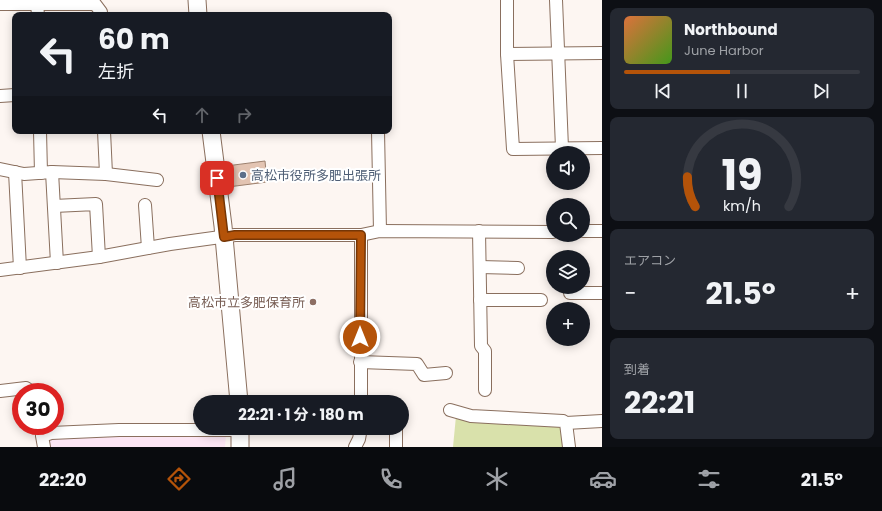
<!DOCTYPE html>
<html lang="ja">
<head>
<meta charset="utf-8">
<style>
	body { margin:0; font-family:Poppins,"Noto Sans JP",sans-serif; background:#242831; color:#f1f3f6; height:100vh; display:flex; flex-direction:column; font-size:15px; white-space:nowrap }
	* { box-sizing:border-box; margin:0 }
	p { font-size:13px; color:#9ea1a6 }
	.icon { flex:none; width:22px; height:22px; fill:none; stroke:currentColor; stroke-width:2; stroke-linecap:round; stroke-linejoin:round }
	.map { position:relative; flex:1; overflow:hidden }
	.side { display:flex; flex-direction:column; gap:8px; padding:8px; background:#0d0f14; width:280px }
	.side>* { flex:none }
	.banner { position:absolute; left:12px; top:12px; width:380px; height:122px; border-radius:8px; box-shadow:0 2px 10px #0003; background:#171b24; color:#f1f3f6; overflow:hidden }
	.controls { position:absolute; left:546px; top:146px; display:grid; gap:8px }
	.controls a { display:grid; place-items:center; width:44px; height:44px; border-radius:50%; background:#171b24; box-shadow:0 2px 10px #0003; font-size:20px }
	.speed { position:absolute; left:12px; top:383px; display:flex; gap:8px; font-size:20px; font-weight:700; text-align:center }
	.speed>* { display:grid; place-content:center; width:52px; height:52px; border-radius:50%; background:#171b24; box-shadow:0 2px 10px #0003; line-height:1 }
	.speed .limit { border:6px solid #d22; background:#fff; color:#111 }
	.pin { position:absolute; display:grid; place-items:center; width:34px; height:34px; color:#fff; margin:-17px; border-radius:8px; box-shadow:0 2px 6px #0006 }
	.me { position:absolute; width:44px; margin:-22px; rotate:0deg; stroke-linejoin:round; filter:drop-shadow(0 0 3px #0008) }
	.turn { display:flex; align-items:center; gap:14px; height:84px; padding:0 20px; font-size:18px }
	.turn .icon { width:52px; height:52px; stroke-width:2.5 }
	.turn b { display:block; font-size:28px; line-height:34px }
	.lanes { display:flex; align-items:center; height:38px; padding:0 20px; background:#0003; justify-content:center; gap:20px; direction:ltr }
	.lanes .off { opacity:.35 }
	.big { font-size:30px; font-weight:700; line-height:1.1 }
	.side .widget { flex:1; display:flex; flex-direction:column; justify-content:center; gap:6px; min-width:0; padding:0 14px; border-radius:8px; background:#242831 }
	.side .dial { align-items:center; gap:0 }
	.dial svg { height:104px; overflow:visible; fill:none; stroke:#363941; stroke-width:7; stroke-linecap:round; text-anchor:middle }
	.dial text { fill:#f1f3f6; stroke:none }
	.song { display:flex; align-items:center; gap:12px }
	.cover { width:48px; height:48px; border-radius:6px; background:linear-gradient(135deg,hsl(20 70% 55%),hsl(100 70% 35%)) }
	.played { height:4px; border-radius:2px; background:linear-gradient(90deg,#b45309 45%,#363941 45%) }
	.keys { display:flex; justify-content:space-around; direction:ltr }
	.heat { display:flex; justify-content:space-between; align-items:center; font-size:22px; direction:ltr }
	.trip { position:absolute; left:193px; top:395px; width:216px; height:40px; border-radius:20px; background:#171b24; box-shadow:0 2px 10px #0003; font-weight:700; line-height:40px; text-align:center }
	.menu { display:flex; height:64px; justify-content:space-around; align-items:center; background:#090b0e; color:#9ea1a6 }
	.menu .icon { width:28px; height:28px }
	.menu .selected { color:#b45309 }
	.menu b { font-size:18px; color:#f1f3f6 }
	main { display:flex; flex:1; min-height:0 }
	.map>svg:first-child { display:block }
	.education { fill:#fce6f4 }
	.green { fill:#d9e1ab }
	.building { fill:#e3c4b2; stroke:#9c806e }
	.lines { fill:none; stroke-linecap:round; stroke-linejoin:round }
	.street-casing { stroke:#8a6f5e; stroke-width:14 }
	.secondary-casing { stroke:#8a6f5e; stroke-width:19 }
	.street { stroke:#fff; stroke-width:12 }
	.secondary { stroke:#fff; stroke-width:17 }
	.route-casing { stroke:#753606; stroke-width:10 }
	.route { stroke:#b45309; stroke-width:7 }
	.service-dot { fill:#5c6f8a; stroke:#fff; stroke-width:1.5 }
	.education-dot { fill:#8d6e63; stroke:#fff; stroke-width:1.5 }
	.labels { text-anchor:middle; stroke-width:4; stroke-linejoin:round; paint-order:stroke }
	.service-label { font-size:13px; fill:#4e5e75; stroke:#fff; text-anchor:start }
	.education-label { font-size:13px; fill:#785e54; stroke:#fff; text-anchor:end }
</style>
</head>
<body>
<main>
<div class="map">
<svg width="602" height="447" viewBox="0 0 602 447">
	<rect width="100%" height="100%" fill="#fdf6f2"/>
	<!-- education -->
	<path class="education" d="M226 435 225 447H47V444L52 439 75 437H174Z"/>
	<!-- green -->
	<path class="green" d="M456 416 562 426 563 447H453Z"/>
	<!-- building -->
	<path class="building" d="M265 161 267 182 228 187 226 166Z"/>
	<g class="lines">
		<defs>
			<g id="street">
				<path d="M507 0V54L513 149 602 148"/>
				<path d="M556 0 562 148"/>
				<path d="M0 4H37"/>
				<path d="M38 15 37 4H95L101 12V15"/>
				<path d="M507 54 602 53"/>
				<path d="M0 96 15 95"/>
				<path d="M40 131 41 173"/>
				<path d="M104 131 106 174"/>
				<path d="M378 131 380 231"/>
				<path d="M0 169 24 174 52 172 106 174 157 180"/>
				<path d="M15 172 20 268"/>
				<path d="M52 172 57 263"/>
				<path d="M145 205 148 248"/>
				<path d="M54 206 96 204 99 257"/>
				<path d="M479 231 481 346 485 351V390"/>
				<path d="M583 231H602"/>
				<path d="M480 267 518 268"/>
				<path d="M0 270 99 257 170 244 235 235H361L380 231 553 232"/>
				<path d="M570 293H602"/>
				<path d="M480 300H541"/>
				<path d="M360 362 417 364 424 375 446 373"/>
				<path d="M0 391 26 388 32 392"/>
				<path d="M361 402V235"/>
				<path d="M450 410 471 416 563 421 566 423 569 447"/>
				<path d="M566 423 602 421"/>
				<path d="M396 428V447"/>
				<path d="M44 447 42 436 51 433 119 430H240"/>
				<path d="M355 447 359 439 361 428"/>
			</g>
			<g id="secondary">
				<path d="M197 0 198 15"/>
				<path d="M211 131 223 226 239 402"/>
				<path d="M240 447V428"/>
			</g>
		</defs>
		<!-- street casing -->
		<use href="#street" class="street-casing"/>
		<!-- secondary casing -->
		<use href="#secondary" class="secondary-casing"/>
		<!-- street -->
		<use href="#street" class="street"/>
		<!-- secondary -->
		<use href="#secondary" class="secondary"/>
	</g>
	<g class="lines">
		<defs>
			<path id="route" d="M217 178 224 237 235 235H361L360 337"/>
		</defs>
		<!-- route casing -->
		<use href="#route" class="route-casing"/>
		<!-- route -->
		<use href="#route" class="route"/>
	</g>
	<!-- markers -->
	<circle class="service-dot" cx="243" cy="175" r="4"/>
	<circle class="education-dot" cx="313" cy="302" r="4"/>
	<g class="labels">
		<!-- service labels -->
		<g class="service-label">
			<text x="251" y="180">高松市役所多肥出張所</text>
		</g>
		<!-- education labels -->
		<g class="education-label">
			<text x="305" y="307">高松市立多肥保育所</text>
		</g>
	</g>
</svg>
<div class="controls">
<a><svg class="icon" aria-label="sound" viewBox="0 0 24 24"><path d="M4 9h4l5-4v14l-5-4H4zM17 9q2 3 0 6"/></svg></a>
<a><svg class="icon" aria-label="search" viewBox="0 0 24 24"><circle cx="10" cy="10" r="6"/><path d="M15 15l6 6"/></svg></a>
<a><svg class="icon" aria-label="layers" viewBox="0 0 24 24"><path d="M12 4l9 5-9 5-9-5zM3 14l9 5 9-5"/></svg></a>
<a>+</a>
</div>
<div class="speed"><div class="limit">30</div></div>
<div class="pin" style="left:217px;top:178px;background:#d93025"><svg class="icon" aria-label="arrive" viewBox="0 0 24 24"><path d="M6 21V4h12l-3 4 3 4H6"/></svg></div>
<svg class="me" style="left:360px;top:337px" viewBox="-20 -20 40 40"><circle r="17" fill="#b45309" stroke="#fff" stroke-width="3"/><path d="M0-11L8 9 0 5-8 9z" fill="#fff"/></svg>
<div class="trip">22:21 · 1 分 · 180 m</div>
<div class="banner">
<div class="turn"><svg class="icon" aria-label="left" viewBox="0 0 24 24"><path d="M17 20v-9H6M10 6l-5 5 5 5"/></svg><div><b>60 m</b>左折</div></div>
<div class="lanes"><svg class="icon" aria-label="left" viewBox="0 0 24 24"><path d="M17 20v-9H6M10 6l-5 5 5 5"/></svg><svg class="icon off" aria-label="ahead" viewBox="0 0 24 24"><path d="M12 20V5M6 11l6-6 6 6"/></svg><svg class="icon off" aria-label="right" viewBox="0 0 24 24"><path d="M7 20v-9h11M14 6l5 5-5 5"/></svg></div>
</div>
</div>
<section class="side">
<div class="widget">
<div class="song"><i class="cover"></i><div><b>Northbound</b><p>June Harbor</p></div></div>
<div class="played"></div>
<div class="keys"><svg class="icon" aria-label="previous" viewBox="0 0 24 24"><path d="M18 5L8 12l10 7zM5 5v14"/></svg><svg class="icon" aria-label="pause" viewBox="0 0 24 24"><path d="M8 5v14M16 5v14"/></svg><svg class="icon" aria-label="next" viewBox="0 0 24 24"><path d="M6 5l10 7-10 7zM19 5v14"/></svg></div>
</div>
<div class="widget dial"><svg viewBox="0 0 100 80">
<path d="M14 69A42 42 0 1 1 86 69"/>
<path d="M14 69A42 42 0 0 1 8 46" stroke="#b45309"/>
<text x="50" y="56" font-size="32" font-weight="700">19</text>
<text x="50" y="72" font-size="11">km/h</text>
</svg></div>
<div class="widget"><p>エアコン</p>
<div class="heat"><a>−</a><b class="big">21.5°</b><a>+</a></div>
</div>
<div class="widget"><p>到着</p><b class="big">22:21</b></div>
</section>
</main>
<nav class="menu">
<b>22:20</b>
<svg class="icon selected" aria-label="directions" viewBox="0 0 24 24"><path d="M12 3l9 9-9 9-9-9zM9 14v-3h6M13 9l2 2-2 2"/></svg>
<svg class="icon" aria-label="music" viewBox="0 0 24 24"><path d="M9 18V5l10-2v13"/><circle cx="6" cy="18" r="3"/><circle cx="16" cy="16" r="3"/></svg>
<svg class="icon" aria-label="phone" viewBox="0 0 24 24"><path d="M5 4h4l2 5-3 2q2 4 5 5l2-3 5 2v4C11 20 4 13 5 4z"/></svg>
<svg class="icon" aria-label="climate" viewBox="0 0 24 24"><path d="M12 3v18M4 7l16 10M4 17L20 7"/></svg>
<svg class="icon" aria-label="car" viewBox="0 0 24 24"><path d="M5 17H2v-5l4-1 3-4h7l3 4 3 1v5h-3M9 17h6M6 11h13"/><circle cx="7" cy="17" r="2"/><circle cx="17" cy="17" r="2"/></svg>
<svg class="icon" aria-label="filters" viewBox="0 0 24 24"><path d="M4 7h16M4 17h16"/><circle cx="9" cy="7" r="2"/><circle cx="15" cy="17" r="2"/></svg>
<b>21.5°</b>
</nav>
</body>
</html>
